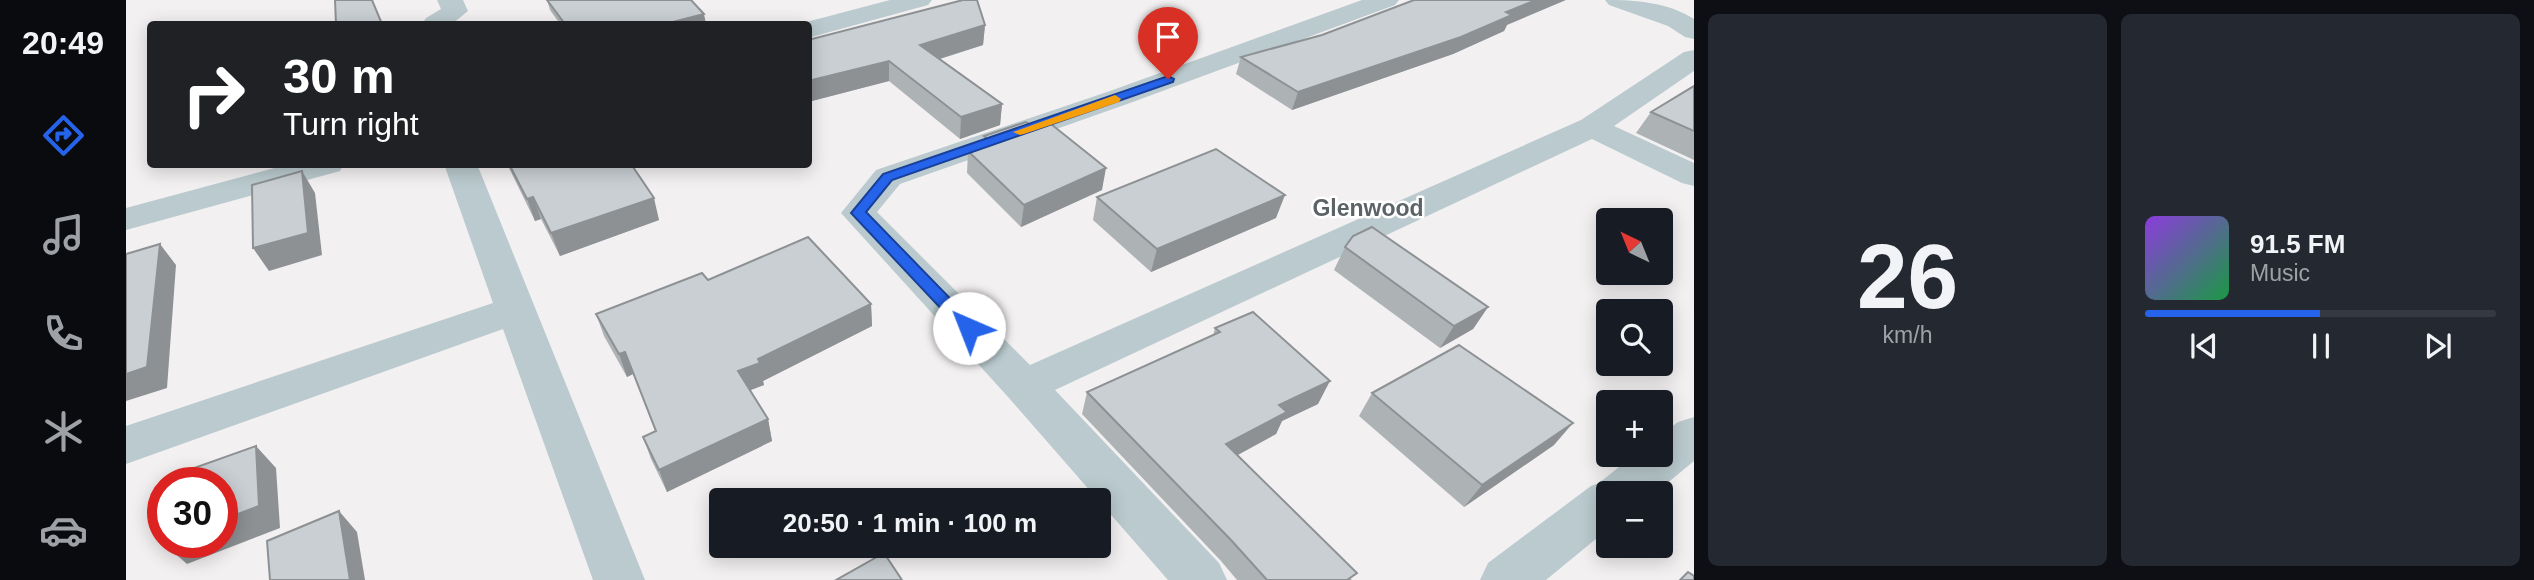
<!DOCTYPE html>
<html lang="en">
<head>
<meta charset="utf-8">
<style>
	body { margin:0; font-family:Helvetica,sans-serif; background:#242831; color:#f1f3f6; height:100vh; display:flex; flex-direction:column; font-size:26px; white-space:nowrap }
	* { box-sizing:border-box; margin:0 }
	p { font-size:23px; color:#9ea1a6 }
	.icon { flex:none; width:38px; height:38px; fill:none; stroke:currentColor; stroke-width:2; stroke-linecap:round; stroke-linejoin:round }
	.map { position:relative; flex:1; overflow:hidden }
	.panel { display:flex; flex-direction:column; gap:14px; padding:14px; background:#0d0f14; width:840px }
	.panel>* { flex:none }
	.hud { position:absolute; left:21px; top:21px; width:665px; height:147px; border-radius:7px; box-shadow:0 4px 18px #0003; background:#202124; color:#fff; overflow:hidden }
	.needle { width:46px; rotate:317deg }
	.controls { position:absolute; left:1470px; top:208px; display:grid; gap:14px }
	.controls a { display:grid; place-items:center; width:77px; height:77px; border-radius:7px; background:#171b24; box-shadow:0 4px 18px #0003; font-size:35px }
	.speed { position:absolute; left:21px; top:467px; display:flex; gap:14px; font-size:35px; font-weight:700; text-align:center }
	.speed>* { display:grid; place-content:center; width:91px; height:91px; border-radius:50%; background:#171b24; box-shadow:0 4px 18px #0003; line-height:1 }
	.speed .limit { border:10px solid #d22; background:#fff; color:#111 }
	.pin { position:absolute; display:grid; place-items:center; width:60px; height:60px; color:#fff; margin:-72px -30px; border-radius:50% 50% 50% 0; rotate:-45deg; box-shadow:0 0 7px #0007 }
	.pin .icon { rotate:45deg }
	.me { position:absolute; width:77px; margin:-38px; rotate:316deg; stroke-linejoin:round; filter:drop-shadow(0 0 5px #0008) }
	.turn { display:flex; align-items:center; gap:24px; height:147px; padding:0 21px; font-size:32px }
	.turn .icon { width:91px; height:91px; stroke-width:2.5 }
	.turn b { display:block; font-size:49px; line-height:60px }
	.panel .tile { flex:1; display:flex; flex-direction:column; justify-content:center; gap:10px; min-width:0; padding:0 24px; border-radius:10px; background:#242831 }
	.panel .dial { align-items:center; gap:0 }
	.dial b { font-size:91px; line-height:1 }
	.song { display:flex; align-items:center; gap:21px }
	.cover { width:84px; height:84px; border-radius:10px; background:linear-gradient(135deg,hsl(270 70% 55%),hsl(140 70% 35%)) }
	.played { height:7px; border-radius:4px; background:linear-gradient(90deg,#2563eb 50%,#363941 50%) }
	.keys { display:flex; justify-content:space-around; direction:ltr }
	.panel .tiles { flex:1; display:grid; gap:14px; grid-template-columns:repeat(2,1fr) }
	.trip { position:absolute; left:583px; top:488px; width:402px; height:70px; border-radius:7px; background:#171b24; box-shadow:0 4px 18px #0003; font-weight:700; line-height:70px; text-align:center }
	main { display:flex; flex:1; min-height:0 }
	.menu { display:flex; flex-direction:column; width:126px; justify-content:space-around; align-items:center; background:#090b0e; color:#9ea1a6 }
	.menu .icon { width:49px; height:49px }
	.menu .selected { color:#2563eb }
	.menu b { font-size:32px; color:#f1f3f6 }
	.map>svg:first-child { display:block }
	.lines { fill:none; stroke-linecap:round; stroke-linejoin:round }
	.street { fill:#bacace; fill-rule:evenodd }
	.wall { fill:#adb2b5 }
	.shaded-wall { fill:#8d9194 }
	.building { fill:#c9cfd3; stroke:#8d9194; stroke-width:2 }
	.route { fill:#2563eb; stroke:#184099; stroke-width:2 }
	.slow { fill:#f59e0b }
	.labels { text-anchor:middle; stroke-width:5; stroke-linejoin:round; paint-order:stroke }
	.neighbourhood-label { font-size:23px; font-weight:bold; fill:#5c6366; stroke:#fff }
</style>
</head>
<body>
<main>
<nav class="menu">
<b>20:49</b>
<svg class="icon selected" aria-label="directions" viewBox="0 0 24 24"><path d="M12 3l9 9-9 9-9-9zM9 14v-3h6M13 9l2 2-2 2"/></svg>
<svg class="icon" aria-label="music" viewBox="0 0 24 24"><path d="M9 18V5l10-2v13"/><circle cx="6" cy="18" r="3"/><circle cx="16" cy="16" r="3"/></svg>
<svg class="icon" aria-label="phone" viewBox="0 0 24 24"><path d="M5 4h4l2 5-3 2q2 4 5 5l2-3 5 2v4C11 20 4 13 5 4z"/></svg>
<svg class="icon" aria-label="climate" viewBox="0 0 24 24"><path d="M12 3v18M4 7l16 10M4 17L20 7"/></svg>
<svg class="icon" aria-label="car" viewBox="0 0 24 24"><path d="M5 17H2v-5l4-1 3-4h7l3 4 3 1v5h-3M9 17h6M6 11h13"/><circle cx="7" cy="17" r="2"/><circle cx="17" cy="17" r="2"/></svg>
</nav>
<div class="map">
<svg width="1568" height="580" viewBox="0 0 1568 580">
	<rect width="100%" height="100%" fill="#f3f0f1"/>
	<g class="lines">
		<!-- street -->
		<g class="street">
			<path d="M311 0H337L342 11 326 24H296L300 18 315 9Z"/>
			<path d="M764 0H806L802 5 682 38V24H673Z"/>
			<path d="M1236 0H1273L1269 5 1004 103 774 184 751 212 904 365 1455 120 1558 52 1568 50V71L1488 126 1568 163V186L1556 183 1466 139 929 390 1093 563 1101 580H1042L883 398 715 213 750 170 984 91Z"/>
			<path d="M1479 0C1510 0 1541 2 1568 19V39L1559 37 1542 26 1483 5Z"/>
			<path d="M163 164H218L214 171 0 230V208Z"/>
			<path d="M318 164H351L519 580H467L377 329 0 464V426L367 303Z"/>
			<path d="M1568 417V461L1528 494H1482V529L1420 580H1354L1362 563 1465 486 1473 483 1508 455H1535V435L1552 422Z"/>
		</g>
	</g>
	<!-- wall -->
	<g class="wall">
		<path d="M421 0 580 24H434L424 10Z"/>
		<path d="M859 25 857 45 814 59 876 104 874 125 834 139 763 81 682 102V40Z"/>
		<path d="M1381 25 1378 31 1327 54 1166 110 1110 74 1115 57Z"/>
		<path d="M1568 86V160L1510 133 1525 112Z"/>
		<path d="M910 129 976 190 895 227 841 173 842 151 858 147V136Z"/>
		<path d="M381 164H505L533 220 434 256 415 219 409 221Z"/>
		<path d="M971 197 1150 218 1025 272 967 220Z"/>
		<path d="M1219 247 1362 307 1347 329 1314 348 1208 270Z"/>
		<path d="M582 280 745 304 746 326 637 381 638 385 624 390 642 419 646 441 541 492 525 459 517 437 529 431 507 374 501 377 478 336 470 314Z"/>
		<path d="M1089 328 1192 404 1156 421 1150 434 1112 455 1226 580H1111L1095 561 956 414 961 392 1087 336Z"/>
		<path d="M1246 393 1428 445 1338 507 1233 416Z"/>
	</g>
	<!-- shaded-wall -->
	<g class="shaded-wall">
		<path d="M1410 0H1440L1381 25 1378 31 1327 54 1166 110 1172 92Z"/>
		<path d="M578 14 580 24H539Z"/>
		<path d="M859 25 857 45 794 65V45Z"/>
		<path d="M763 61V81L682 102V81Z"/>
		<path d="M876 104 874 125 834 139 835 117Z"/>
		<path d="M980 168 976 190 895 227 898 205Z"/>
		<path d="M176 171 189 193 196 255 143 271 127 248Z"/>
		<path d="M1159 195 1150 218 1025 272 1031 249Z"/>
		<path d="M407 197 415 219 409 221 401 199Z"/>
		<path d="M528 198 533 220 434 256 425 233Z"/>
		<path d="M34 244 50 265 41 388 0 401V374Z"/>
		<path d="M745 304 746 326 637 381 638 385 617 393 612 371 632 359Z"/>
		<path d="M1362 307 1347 329 1314 348 1328 326Z"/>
		<path d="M499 352 507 374 501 377 493 354Z"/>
		<path d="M1204 381 1192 404 1156 421 1150 434 1091 466 1100 444 1153 405Z"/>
		<path d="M642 419 646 441 541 492 533 470Z"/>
		<path d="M1447 423 1428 445 1338 507 1356 485Z"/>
		<path d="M130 446 150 468 154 528 61 564 37 543 96 542V520Z"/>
		<path d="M213 511 231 532 239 580H224Z"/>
	</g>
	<!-- building -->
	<g class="building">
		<path d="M209 0H246L256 24H210Z"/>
		<path d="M421 0H565L578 14 539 24H439Z"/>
		<path d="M837 0H851L859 25 794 45 876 104 835 117 763 61 682 81V40Z"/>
		<path d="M1288 0H1410L1380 12 1386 15 1335 37 1172 92 1115 57 1196 35Z"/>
		<path d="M1568 86V131L1525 112Z"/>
		<path d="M900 122 910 129 925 124 980 168 898 205 842 151 868 143 858 136Z"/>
		<path d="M1090 149 1159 195 1031 249 971 197Z"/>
		<path d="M383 164H505L528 198 425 233 407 197 401 199Z"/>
		<path d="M176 171 182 233 127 248 126 185Z"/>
		<path d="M1246 227 1362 307 1328 326 1219 247 1227 236Z"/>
		<path d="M682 237 745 304 632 359 634 363 612 371 642 419 533 470 517 437 530 431 499 352 493 354 470 314 576 273 582 280Z"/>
		<path d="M34 244 21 367 0 374V254Z"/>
		<path d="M1127 312 1204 381 1153 405 1161 412 1100 444 1231 573 1221 580H1141L1105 540 961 392 1094 332 1089 328Z"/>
		<path d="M1333 345 1447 423 1356 485 1246 393Z"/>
		<path d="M130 446 133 506 96 520V483H39L40 478Z"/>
		<path d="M213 511 224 580H144L141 541Z"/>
		<path d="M758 553 776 580H710Z"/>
		<path d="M1562 572 1568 576V580H1554Z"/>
	</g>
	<!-- route -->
	<path class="route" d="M1042 76 1048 79 1047 82 766 180 740 212 849 324 851 328 849 332H837L725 213 757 174Z"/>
	<!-- slow -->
	<path class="slow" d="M989 95 995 99 993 102 898 134 894 135 887 132Z"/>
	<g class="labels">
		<!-- neighbourhood labels -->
		<g class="neighbourhood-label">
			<text x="1242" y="216">Glenwood</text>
		</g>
	</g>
</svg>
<div class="controls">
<a><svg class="needle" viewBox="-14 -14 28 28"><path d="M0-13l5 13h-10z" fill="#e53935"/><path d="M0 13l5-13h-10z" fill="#9ea1a6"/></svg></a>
<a><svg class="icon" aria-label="search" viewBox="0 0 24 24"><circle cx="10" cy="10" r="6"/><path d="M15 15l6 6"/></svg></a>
<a>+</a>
<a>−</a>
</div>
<div class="speed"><div class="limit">30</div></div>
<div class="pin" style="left:1042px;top:79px;background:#d93025"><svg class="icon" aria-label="arrive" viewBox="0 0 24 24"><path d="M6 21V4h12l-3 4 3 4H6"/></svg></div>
<svg class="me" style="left:843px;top:328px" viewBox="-20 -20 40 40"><circle r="19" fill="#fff"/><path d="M0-13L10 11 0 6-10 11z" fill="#2563eb"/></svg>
<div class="trip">20:50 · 1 min · 100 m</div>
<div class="hud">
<div class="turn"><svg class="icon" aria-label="right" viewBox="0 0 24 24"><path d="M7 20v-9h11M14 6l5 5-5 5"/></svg><div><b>30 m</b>Turn right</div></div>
</div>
</div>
<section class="panel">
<div class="tiles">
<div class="tile dial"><b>26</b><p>km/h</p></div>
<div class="tile">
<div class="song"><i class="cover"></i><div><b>91.5 FM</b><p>Music</p></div></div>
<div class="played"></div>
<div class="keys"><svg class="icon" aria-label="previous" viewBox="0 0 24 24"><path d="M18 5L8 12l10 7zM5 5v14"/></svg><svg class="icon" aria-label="pause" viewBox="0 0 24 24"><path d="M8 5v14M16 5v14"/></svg><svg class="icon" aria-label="next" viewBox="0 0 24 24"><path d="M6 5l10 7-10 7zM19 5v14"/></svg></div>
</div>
</div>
</section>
</main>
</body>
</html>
